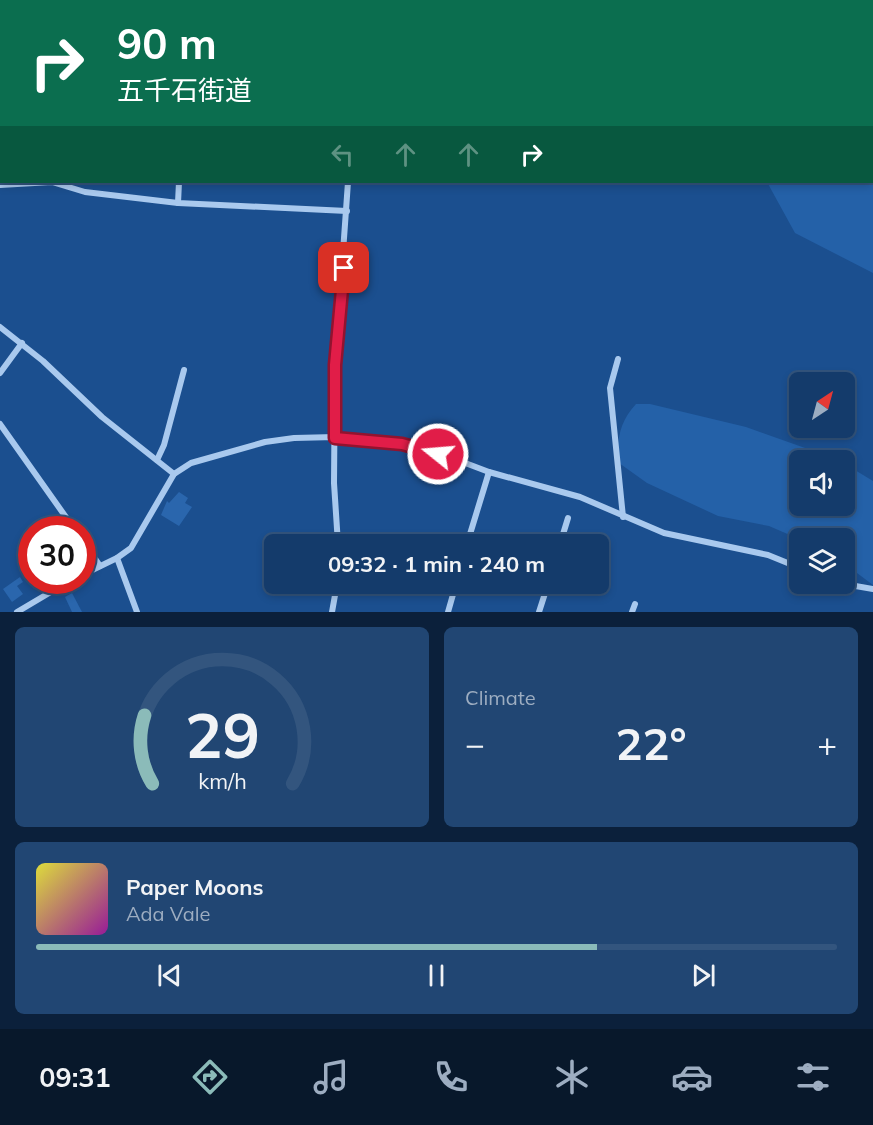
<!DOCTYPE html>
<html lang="en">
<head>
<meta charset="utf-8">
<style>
	body { margin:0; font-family:Mulish,"Noto Sans JP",sans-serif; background:#214673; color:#f1f3f6; height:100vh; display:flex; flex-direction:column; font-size:22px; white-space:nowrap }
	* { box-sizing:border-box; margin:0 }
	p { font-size:20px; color:#9dadc1 }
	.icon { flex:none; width:33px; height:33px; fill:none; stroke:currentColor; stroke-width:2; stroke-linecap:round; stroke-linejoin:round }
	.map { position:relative; height:612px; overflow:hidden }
	.details { display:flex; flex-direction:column; gap:15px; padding:15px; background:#0b203b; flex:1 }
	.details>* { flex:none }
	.guide { position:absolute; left:0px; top:0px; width:873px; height:183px; box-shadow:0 3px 9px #0003,0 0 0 2px #33557e; background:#0b6e4f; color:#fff; overflow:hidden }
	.needle { width:39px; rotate:36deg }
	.buttons { position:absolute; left:789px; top:372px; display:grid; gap:12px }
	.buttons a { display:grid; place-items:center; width:66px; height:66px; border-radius:9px; background:#143b6b; box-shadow:0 3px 9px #0003,0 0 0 2px #33557e; font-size:30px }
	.speed { position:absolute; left:18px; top:516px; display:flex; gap:12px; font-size:30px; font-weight:700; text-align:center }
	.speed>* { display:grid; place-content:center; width:78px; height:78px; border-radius:50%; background:#143b6b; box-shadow:0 3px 9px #0003,0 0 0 2px #33557e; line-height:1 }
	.speed .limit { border:9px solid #d22; background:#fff; color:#111 }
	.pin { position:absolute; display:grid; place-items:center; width:51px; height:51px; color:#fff; margin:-26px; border-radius:12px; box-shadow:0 3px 9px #0006 }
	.me { position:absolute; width:66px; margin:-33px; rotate:287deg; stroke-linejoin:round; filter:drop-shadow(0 0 4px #0008) }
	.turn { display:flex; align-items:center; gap:21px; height:126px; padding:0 18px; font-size:27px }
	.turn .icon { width:78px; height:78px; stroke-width:2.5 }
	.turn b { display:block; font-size:42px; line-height:51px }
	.lanes { display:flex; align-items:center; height:57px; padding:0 18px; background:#0003; justify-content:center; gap:30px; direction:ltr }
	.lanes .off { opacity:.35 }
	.big { font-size:45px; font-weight:700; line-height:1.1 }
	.details .card { flex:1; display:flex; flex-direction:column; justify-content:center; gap:9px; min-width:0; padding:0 21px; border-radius:9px; background:#214673 }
	.details .dial { align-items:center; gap:0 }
	.dial svg { height:156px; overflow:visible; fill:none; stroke:#33557e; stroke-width:7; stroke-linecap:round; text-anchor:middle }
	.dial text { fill:#f1f3f6; stroke:none }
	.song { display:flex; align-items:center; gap:18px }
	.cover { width:72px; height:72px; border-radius:9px; background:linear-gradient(135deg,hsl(60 70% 55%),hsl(300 70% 35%)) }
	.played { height:6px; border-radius:3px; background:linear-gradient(90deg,#8bbbb9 70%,#33557e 70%) }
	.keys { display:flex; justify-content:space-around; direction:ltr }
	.heat { display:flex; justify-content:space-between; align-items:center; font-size:33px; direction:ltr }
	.details .tiles { flex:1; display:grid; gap:15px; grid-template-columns:1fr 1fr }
	.card:last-child { grid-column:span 2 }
	.trip { position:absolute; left:264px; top:534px; width:345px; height:60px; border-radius:9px; background:#143b6b; box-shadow:0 3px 9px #0003,0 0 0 2px #33557e; font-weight:700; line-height:60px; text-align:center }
	.menu { display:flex; height:96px; justify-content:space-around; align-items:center; background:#08182b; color:#9dadc1 }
	.menu .icon { width:42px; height:42px }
	.menu .on { color:#8bbbb9 }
	.menu b { font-size:27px; color:#f1f3f6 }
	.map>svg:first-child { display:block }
	.green { fill:#2461a8 }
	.building { fill:#2a66ad }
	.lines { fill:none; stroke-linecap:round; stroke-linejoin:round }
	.street { stroke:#a9c9ee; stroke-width:6 }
	.route-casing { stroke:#92132f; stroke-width:15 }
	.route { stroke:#e11d48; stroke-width:10 }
</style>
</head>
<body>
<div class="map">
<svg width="873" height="612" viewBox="0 0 873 612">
	<rect width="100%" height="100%" fill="#1b4f8f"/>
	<!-- green -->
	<g class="green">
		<path d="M722 0H873V273L795 233 767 182H872V2Z"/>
		<path d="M636 404H650L746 427 839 460H800V506H844L845 464 873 481V585L845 564 844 538 799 539 769 526 718 516 647 483 619 463C616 440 620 421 636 404Z"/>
	</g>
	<!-- building -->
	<g class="building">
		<path d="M179 492 188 498 185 503 192 507 179 526 161 515 167 501 169 503Z"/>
		<path d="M20 577 23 582 17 586 23 594 12 602 3 589Z"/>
		<path d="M72 593 82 612H72L65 597Z"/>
	</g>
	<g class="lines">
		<!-- street -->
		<g class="street">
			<path d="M59 0V2"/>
			<path d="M264 0V2"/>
			<path d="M805 0 815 2"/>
			<path d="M385 2 386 0"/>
			<path d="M0 4H2"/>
			<path d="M872 24 873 27"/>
			<path d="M0 114 2 112"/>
			<path d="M0 185 52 182 85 192 178 203 347 211"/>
			<path d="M178 203 179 182"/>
			<path d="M0 327 43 361 102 417 174 474"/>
			<path d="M618 359 610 388 623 517"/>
			<path d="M0 373 22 343"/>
			<path d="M0 424 75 530"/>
			<path d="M157 460 164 445 184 370"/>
			<path d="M82 540 100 566"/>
			<path d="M338 544 334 483 335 365 348 182"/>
			<path d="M467 544 489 472"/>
			<path d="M560 544 568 518"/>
			<path d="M117 558 137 612"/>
			<path d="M82 575 117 558 131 548 174 474 191 463 265 442 294 438 335 437 423 447 489 472 580 497 664 533 768 555 800 568"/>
			<path d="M844 584 873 589"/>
			<path d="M17 612 71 580"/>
			<path d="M332 612 337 584"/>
			<path d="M448 612 456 584"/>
			<path d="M539 612 548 584"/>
			<path d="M632 612 635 604"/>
		</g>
	</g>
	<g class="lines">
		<defs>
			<path id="route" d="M344 268 335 365V438L402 444 438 454"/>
		</defs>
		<!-- route casing -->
		<use href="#route" class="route-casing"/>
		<!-- route -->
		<use href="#route" class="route"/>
	</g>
</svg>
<div class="buttons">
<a><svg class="needle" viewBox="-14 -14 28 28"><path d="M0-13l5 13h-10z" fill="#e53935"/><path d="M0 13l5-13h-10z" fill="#9dadc1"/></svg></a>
<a><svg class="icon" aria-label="sound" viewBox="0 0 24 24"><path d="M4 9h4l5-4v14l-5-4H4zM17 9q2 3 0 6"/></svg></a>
<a><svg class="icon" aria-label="layers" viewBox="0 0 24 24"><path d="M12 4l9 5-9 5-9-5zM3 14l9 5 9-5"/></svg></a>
</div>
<div class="speed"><div class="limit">30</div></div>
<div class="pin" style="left:344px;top:268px;background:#d93025"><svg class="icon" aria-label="arrive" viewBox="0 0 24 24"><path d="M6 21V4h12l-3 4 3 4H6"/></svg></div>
<svg class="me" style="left:438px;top:454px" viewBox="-20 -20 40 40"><circle r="17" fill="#e11d48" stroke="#fff" stroke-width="3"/><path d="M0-11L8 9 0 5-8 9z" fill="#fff"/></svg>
<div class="trip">09:32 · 1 min · 240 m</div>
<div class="guide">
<div class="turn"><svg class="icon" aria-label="right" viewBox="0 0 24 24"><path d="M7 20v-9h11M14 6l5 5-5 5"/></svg><div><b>90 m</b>五千石街道</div></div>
<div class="lanes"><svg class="icon off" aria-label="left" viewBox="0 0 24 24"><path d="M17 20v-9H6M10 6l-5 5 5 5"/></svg><svg class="icon off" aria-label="ahead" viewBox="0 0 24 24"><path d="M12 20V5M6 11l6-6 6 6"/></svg><svg class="icon off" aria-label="ahead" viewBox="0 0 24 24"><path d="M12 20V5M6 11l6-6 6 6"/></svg><svg class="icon" aria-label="right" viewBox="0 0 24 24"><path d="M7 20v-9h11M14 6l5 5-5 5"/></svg></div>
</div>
</div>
<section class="details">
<div class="tiles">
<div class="card dial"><svg viewBox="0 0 100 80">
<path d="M14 69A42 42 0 1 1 86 69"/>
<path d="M14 69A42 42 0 0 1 10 34" stroke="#8bbbb9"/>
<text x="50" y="56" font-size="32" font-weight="700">29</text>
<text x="50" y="72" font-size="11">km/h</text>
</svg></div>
<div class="card"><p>Climate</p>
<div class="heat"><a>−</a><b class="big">22°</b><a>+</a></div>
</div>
<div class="card">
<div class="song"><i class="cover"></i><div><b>Paper Moons</b><p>Ada Vale</p></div></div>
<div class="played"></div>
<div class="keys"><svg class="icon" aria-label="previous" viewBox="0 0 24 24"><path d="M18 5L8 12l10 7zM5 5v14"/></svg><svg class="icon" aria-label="pause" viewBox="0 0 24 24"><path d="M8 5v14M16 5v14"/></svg><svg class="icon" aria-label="next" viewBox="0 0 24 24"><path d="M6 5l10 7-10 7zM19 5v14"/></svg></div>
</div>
</div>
</section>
<nav class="menu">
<b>09:31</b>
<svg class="icon on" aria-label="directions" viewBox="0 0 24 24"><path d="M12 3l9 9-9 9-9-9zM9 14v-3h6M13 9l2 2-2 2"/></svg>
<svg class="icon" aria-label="music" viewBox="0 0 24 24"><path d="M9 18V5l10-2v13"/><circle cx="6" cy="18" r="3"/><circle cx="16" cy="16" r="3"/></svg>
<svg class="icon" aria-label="phone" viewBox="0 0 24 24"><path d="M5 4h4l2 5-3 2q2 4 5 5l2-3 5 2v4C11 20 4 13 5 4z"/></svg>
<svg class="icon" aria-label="climate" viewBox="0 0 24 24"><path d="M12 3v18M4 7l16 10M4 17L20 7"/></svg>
<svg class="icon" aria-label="car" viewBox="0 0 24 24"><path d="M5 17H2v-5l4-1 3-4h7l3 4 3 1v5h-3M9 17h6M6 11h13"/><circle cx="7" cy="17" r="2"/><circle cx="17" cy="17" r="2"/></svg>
<svg class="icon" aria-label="filters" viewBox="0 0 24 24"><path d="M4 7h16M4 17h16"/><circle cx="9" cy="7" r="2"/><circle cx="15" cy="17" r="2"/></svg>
</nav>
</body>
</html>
